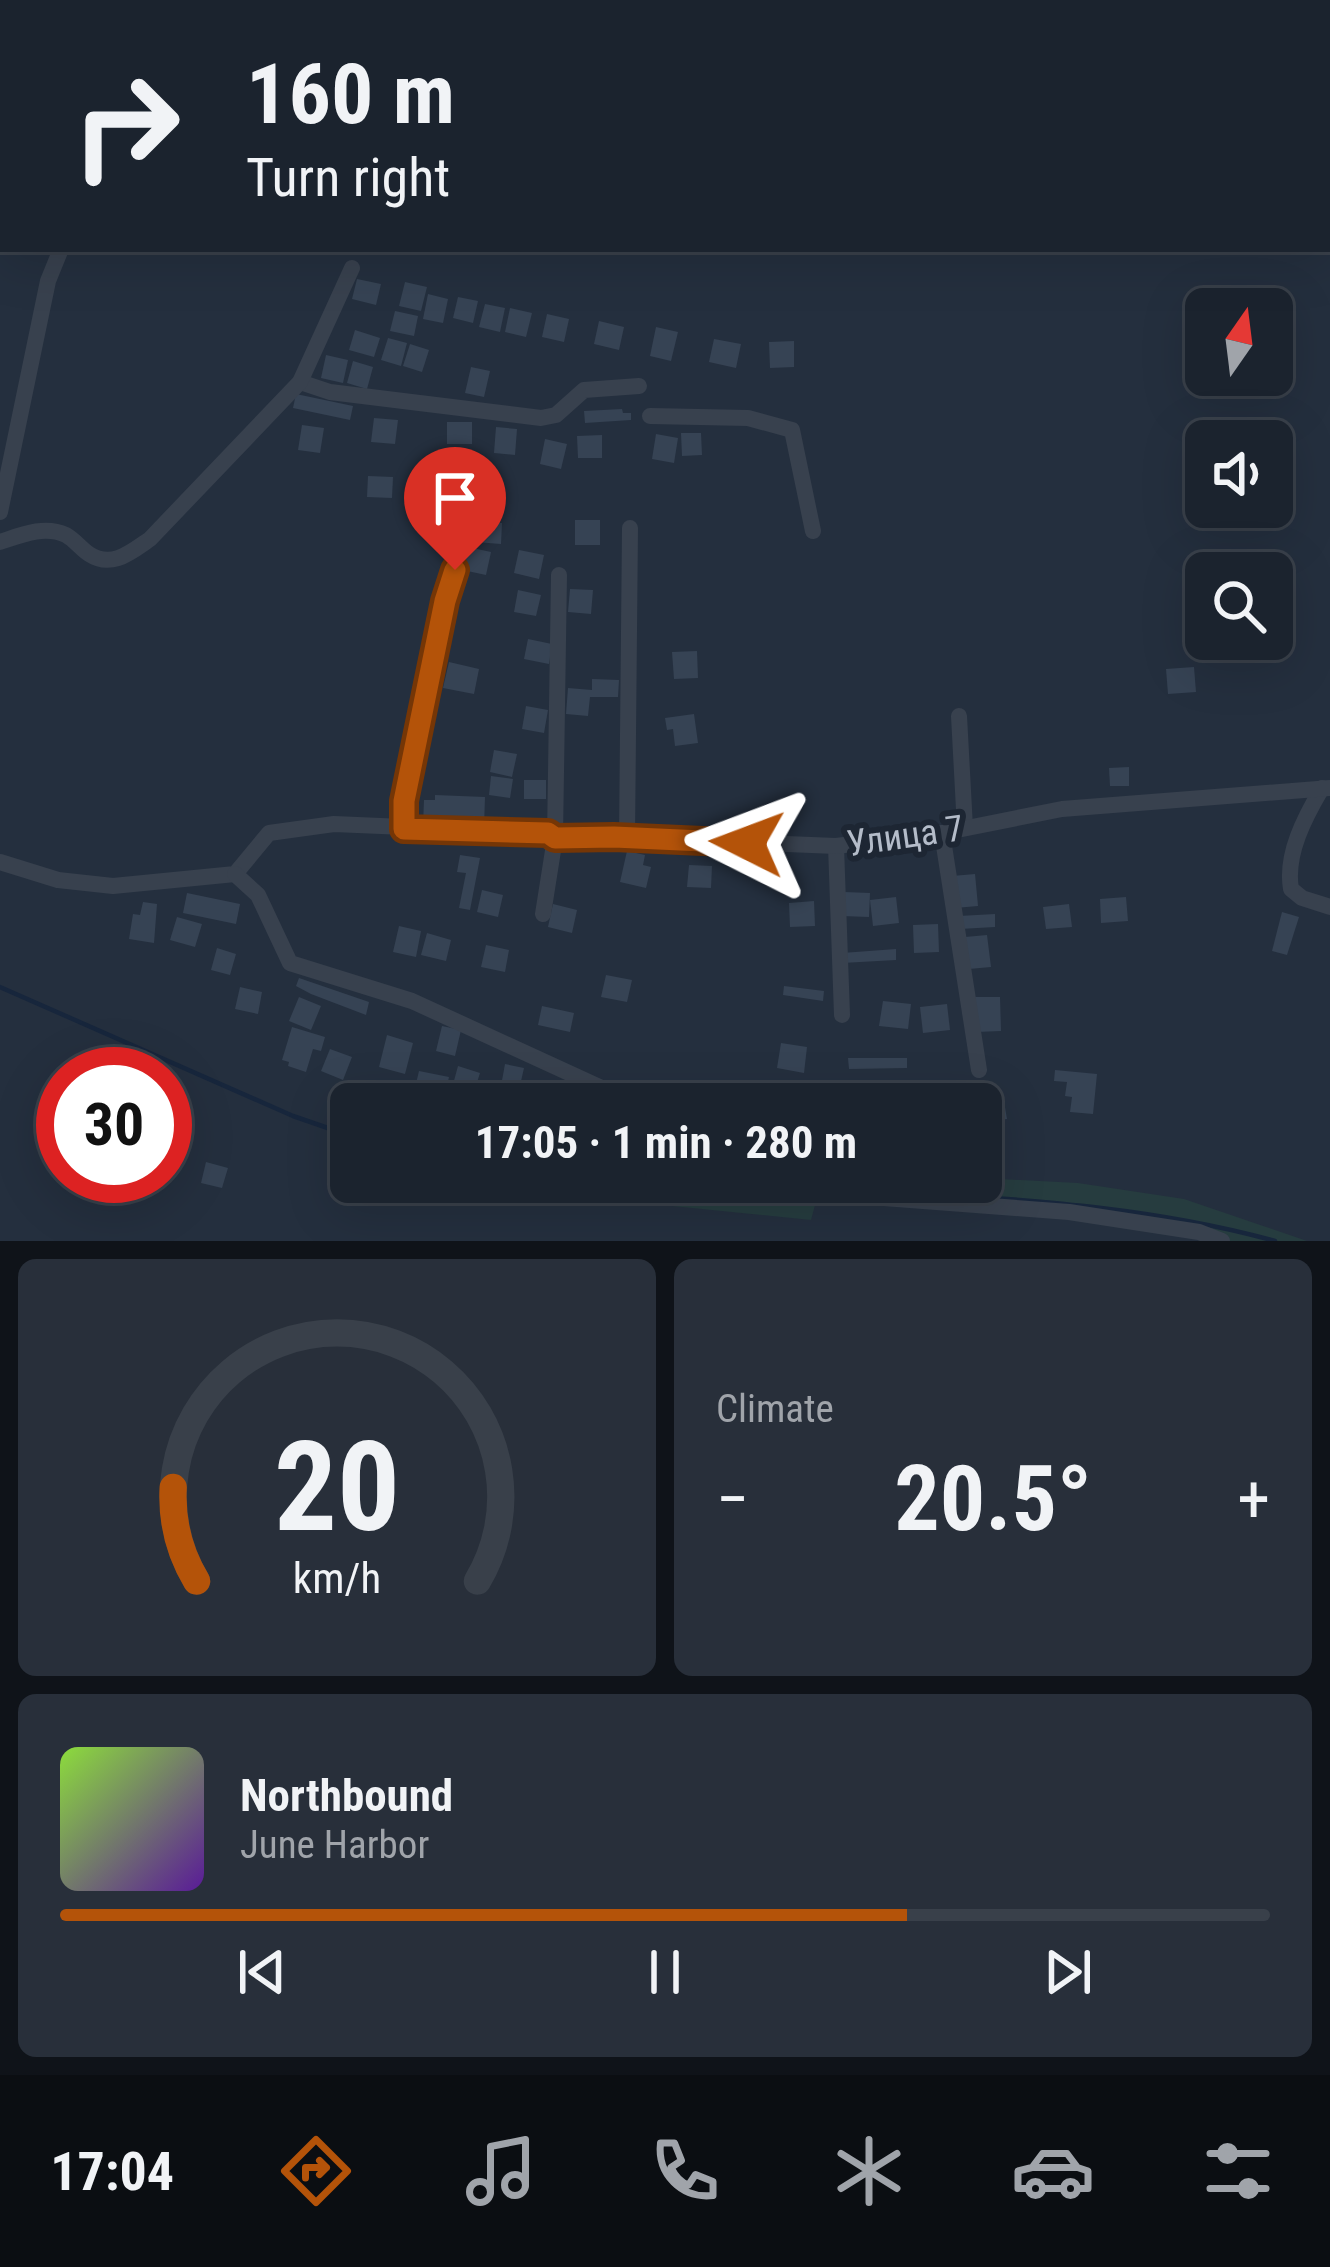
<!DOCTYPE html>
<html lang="en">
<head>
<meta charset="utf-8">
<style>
	body { margin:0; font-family:"Roboto Condensed",sans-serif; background:#282f3a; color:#f1f3f6; height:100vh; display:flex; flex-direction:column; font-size:45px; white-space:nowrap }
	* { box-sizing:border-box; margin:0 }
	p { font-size:39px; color:#a0a4aa }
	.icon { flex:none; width:66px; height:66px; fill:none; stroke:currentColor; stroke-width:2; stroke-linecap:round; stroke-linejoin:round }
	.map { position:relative; height:1241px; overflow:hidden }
	.drawer { display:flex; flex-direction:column; gap:18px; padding:18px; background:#0f1319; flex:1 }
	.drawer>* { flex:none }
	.top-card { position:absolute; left:0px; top:0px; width:1332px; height:252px; box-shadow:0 12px 48px #0002,0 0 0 3px #39404a; background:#1b232e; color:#f1f3f6; overflow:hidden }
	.needle { width:78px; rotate:14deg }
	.fabs { position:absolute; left:1185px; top:288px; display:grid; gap:24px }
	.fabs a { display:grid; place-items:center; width:108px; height:108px; border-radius:18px; background:#1b232e; box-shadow:0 12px 48px #0002,0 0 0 3px #39404a; font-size:60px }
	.speed { position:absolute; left:36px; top:1047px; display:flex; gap:24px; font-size:60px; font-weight:700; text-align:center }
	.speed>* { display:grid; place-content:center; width:156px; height:156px; border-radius:50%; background:#1b232e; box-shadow:0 12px 48px #0002,0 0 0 3px #39404a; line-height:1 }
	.speed .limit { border:18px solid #d22; background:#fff; color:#111 }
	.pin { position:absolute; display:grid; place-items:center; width:102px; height:102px; color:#fff; margin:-123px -51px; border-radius:50% 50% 50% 0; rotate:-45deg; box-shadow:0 0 12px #0007 }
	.pin .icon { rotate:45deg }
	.me { position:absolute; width:132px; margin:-66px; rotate:273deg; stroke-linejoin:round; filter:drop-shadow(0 0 9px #0008) }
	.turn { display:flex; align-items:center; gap:42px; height:252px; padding:0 48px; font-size:54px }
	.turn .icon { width:156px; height:156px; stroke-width:2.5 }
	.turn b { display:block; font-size:84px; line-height:102px }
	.big { font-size:90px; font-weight:700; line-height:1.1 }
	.drawer .tile { flex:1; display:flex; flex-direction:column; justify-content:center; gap:18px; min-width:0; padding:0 42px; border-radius:18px; background:#282f3a }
	.drawer .dial { align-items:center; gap:0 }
	.dial svg { height:312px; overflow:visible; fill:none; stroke:#39404a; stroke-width:7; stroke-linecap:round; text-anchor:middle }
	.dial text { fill:#f1f3f6; stroke:none }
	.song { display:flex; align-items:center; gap:36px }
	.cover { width:144px; height:144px; border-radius:18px; background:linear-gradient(135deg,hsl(90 70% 55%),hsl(270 70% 35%)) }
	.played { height:12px; border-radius:6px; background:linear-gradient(90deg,#b45309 70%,#39404a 70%) }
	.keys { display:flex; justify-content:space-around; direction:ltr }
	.heat { display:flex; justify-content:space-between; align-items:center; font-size:66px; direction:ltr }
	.drawer .tiles { flex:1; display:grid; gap:18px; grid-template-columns:1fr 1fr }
	.tile:last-child { grid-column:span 2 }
	.trip { position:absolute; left:330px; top:1083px; width:672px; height:120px; border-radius:18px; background:#1b232e; box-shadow:0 12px 48px #0002,0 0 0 3px #39404a; font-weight:700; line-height:120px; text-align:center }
	.menu { display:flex; height:192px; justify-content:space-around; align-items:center; background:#0b0e12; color:#a0a4aa }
	.menu .icon { width:84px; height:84px }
	.menu .on { color:#b45309 }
	.menu b { font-size:54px; color:#f1f3f6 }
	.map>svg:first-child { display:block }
	.green { fill:#263c3f }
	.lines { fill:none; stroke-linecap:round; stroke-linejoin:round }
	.stream { stroke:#17263c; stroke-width:4.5 }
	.building { fill:#364354 }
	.street { stroke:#38414e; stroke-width:16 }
	.route-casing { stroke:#753606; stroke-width:30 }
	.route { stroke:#b45309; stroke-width:21 }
	.labels { text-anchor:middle; stroke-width:12; stroke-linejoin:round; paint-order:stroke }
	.street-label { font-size:36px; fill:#b4bcc9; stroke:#1d2633 }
</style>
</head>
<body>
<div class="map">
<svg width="1330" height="1241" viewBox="0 0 1330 1241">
	<rect width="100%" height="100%" fill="#242f3e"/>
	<!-- green -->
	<path class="green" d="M981 1178 1078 1183 1184 1199 1307 1241H1222L1199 1232 818 1194 811 1220 452 1184 981 1182Z"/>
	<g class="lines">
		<!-- stream -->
		<g class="stream">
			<path d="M0 987 293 1116 351 1136"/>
			<path d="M779 1182 821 1185"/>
			<path d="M868 1189C1007 1199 1141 1204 1275 1241"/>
		</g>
	</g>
	<!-- building -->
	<g class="building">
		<path d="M357 279 381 284 376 305 352 299Z"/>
		<path d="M405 282 427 287 421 311 399 306Z"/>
		<path d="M428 294 448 299 443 323 423 319Z"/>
		<path d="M458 297 478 301 473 323 453 318Z"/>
		<path d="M485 304 505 308 500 332 479 327Z"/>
		<path d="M510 308 532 313 526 337 505 332Z"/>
		<path d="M395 311 418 316 414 336 390 331Z"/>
		<path d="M547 314 569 319 564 342 542 337Z"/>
		<path d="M599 321 624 327 619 350 594 344Z"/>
		<path d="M656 327 678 332 671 361 650 356Z"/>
		<path d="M355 330 380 338 374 357 349 350Z"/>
		<path d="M388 338 407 343 401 366 381 360Z"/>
		<path d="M714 339 741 344 736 368 709 362Z"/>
		<path d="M794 341V367L770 368 769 342Z"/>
		<path d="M410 344 429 350 422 372 403 366Z"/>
		<path d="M326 355 348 360 343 383 321 378Z"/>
		<path d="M353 361 373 367 367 389 347 383Z"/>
		<path d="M471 367 490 371 484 397 465 393Z"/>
		<path d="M296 394 353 406 350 420 293 408Z"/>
		<path d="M622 409 623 413H631V420L585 423 584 411Z"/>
		<path d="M374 418 398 420 395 444 371 442Z"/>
		<rect x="447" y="422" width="25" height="22"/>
		<path d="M302 425 324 428 320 453 298 450Z"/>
		<path d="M496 427 517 429 515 455 494 453Z"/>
		<path d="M681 433H701L702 455 682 456Z"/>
		<path d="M656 434 678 438 674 463 652 459Z"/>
		<path d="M602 435V458H578L577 436Z"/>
		<path d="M545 439 567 444 561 469 540 464Z"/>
		<path d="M412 475 441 476 439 508 410 506Z"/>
		<path d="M368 476 393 477 392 498 367 497Z"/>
		<path d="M477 513H485L484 522 502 523 501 544 475 542Z"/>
		<path d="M446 519 468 524 463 545 441 541Z"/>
		<rect x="575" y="520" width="25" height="25"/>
		<path d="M463 546 491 552 486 575 458 569Z"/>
		<path d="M519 550 544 555 539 579 514 573Z"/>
		<path d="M570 589 593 590 591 614 568 612Z"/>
		<path d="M518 590 541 595 536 616 514 612Z"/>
		<path d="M528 639 552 644 549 664 524 659Z"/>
		<path d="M697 651 698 678 674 679 672 652Z"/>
		<path d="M449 662 479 669 474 694 443 688Z"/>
		<path d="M1194 667 1196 692 1168 694 1166 669Z"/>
		<path d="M592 679 619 680 618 697H590L588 716 566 714 568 688 592 690Z"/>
		<path d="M526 706 548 710 544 733 522 729Z"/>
		<path d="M694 714 698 743 675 746 673 729 667 730 665 718Z"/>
		<path d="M494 750 517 754 512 777 490 772Z"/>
		<path d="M1129 767V786H1110L1109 768Z"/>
		<path d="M491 776 513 779 510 798 489 795Z"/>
		<rect x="524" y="780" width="22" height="19"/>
		<path d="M435 795 485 797 484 827 423 825 424 800H435Z"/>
		<path d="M627 851 645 855 643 865 651 867 646 888 620 882Z"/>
		<path d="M460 855 480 858 470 910 459 908 466 873 457 872Z"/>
		<path d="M689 865 712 866 711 888 687 887Z"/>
		<path d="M975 874 978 906 955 908 952 876Z"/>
		<path d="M482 890 503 895 498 917 477 912Z"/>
		<path d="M844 892 870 893 869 917 842 916Z"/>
		<path d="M187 893 240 904 236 924 183 913Z"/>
		<path d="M896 897 899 923 873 926 870 900Z"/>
		<path d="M1126 897 1128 921 1101 923 1100 899Z"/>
		<path d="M814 901 815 926 790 927 789 903Z"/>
		<path d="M143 902 157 904 154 943 129 939 133 914 140 915Z"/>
		<path d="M553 904 577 910 572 933 548 927Z"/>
		<path d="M1069 904 1072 927 1046 929 1043 907Z"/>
		<path d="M1282 912 1299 917 1287 955 1272 951Z"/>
		<path d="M995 914V927L960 929 959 916Z"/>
		<path d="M177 917 202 924 195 947 170 940Z"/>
		<path d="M938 924 939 952 914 953 913 925Z"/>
		<path d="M399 926 421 931 416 957 393 952Z"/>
		<path d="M427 933 451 940 446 961 421 955Z"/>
		<path d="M987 935 991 967 969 969 965 937Z"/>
		<path d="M486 945 509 950 505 972 481 967Z"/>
		<path d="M217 948 236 954 230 975 211 970Z"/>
		<path d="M896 949V960L842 963V953Z"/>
		<path d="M606 975 632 980 627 1002 601 997Z"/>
		<path d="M299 978 369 1002 366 1015 311 994 296 986Z"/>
		<path d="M784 986 824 991 823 1001 783 995Z"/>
		<path d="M240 987 262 992 258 1014 235 1009Z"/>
		<path d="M299 997 321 1006 311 1030 289 1021Z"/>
		<path d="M975 997H1000L1001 1031 976 1032Z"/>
		<path d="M883 1001 911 1004 908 1029 879 1026Z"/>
		<path d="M947 1004 950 1030 923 1033 920 1007Z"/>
		<path d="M542 1006 574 1013 570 1032 538 1025Z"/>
		<path d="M442 1026 461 1030 455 1056 436 1051Z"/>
		<path d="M292 1027 325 1037 321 1051 313 1049 306 1072 288 1066 289 1062 282 1060Z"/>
		<path d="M387 1035 413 1043 405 1074 379 1067Z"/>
		<path d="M781 1043 807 1047 804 1073 777 1068Z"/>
		<path d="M330 1049 352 1057 343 1080 321 1071Z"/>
		<path d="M848 1058H907V1068L849 1069Z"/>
		<path d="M505 1064 524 1068 519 1090 501 1086Z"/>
		<path d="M458 1066 480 1073 473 1095 480 1096 479 1104H460L462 1091 452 1088Z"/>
		<path d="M1055 1070 1097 1074 1093 1114 1070 1112 1072 1097 1065 1096 1067 1082 1054 1081Z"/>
		<path d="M419 1071 449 1077 443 1104 412 1100Z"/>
		<path d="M827 1088V1098L777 1099 776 1089Z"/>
		<path d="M1002 1090 1007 1119 997 1120 1000 1147 990 1148 984 1093Z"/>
		<path d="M206 1162 228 1168 222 1188 201 1183Z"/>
	</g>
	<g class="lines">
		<!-- street -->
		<g class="street">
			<path d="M187 3 189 0"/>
			<path d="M283 3 288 0"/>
			<path d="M300 382 330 392 541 418 556 415 584 390 639 386"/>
			<path d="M650 416 748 418 792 430 813 531"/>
			<path d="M0 512 48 281 61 249"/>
			<path d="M0 542C21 535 44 525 66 535 75 540 81 549 89 554 112 569 131 552 150 539L300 382 352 268"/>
			<path d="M959 716 965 828"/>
			<path d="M1322 788C1305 817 1285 854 1291 889L1302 898 1330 907"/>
			<path d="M404 829V801L445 601 455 570"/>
			<path d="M942 833 979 1070"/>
			<path d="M627 838 630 528"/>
			<path d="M836 846 842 1015"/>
			<path d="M0 862 58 880 113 886 235 874 269 833 334 824 548 833 555 838 614 837 836 846 942 833 1062 809 1330 788"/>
			<path d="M235 874 258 895 290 963 412 1001 630 1101"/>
			<path d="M543 914 555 838 559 575"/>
			<path d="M818 1193 1069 1212 1199 1232 1222 1241"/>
		</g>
	</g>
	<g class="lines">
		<defs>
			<path id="route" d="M455 570 445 601 404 801V829L548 833 555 838 614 837 747 843"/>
		</defs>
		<!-- route casing -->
		<use href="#route" class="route-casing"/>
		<!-- route -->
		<use href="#route" class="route"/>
	</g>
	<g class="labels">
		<!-- street labels -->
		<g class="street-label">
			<text transform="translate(905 835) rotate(-8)" y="13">Улица 7</text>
		</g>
	</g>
</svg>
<div class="fabs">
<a><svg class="needle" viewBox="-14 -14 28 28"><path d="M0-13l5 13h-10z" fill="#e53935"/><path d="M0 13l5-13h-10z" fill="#a0a4aa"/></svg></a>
<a><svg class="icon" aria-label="sound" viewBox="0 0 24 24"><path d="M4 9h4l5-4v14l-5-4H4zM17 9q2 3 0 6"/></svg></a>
<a><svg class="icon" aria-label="search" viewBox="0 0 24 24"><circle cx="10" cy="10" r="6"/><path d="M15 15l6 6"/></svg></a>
</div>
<div class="speed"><div class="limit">30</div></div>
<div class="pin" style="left:455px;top:570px;background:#d93025"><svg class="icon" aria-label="arrive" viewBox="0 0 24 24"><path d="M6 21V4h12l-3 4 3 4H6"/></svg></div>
<svg class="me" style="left:747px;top:843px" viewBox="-20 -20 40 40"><path d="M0-17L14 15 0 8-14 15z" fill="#b45309" stroke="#fff" stroke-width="4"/></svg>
<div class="trip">17:05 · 1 min · 280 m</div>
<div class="top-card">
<div class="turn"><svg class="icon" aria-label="right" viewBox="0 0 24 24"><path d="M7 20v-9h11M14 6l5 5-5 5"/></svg><div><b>160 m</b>Turn right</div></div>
</div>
</div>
<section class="drawer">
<div class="tiles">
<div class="tile dial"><svg viewBox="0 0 100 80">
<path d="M14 69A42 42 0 1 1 86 69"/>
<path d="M14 69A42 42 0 0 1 8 45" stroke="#b45309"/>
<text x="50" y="56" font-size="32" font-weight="700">20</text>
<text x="50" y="72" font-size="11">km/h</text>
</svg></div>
<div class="tile"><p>Climate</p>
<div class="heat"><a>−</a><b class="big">20.5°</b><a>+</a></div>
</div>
<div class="tile">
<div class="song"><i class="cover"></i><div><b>Northbound</b><p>June Harbor</p></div></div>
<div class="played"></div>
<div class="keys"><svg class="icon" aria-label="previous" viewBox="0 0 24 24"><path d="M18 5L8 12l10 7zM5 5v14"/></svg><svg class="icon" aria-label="pause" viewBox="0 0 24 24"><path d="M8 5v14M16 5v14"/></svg><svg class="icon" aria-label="next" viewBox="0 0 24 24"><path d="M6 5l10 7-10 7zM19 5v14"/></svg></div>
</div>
</div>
</section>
<nav class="menu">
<b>17:04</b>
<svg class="icon on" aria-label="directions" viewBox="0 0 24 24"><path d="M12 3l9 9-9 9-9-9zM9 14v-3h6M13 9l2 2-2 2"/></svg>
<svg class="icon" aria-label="music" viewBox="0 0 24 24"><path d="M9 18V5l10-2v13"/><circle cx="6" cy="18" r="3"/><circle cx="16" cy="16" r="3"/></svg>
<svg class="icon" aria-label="phone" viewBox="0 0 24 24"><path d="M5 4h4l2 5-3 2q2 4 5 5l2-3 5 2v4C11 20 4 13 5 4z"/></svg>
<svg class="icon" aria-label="climate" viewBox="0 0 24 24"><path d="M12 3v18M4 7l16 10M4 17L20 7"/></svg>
<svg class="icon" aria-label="car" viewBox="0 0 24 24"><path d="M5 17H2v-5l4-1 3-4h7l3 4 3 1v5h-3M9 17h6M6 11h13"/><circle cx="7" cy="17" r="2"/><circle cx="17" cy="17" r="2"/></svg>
<svg class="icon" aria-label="filters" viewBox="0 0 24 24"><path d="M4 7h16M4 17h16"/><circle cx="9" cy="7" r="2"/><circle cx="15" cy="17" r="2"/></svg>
</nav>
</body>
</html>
